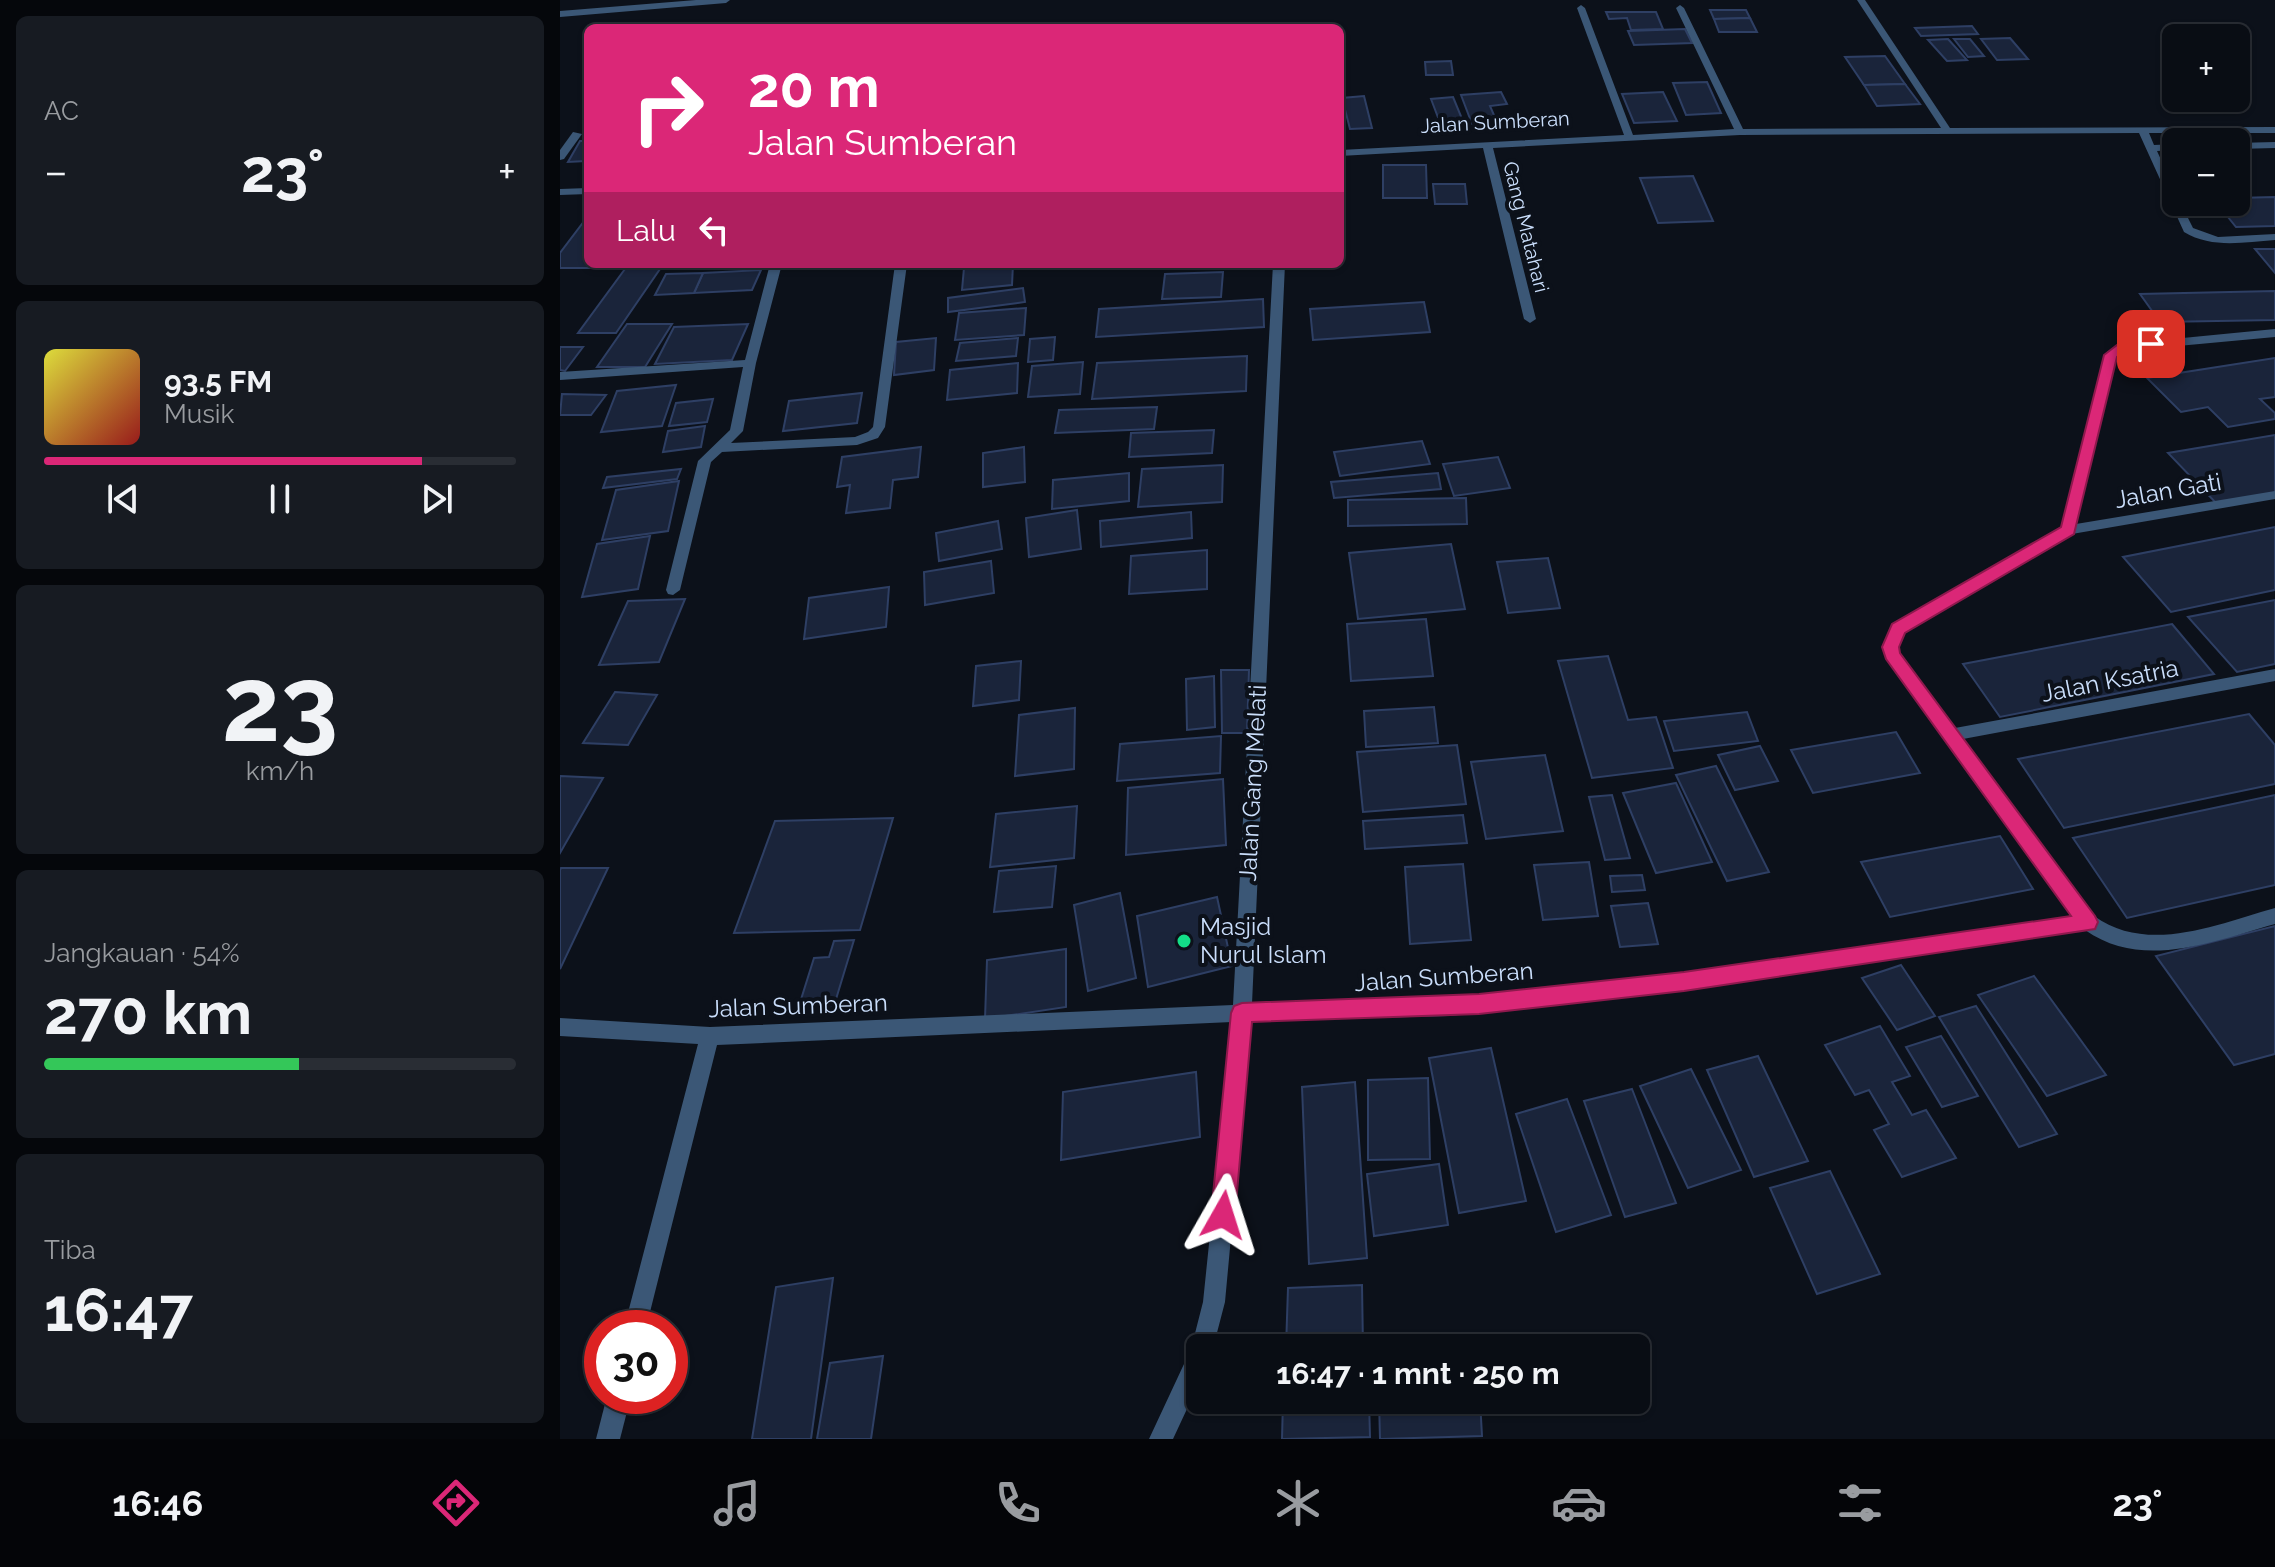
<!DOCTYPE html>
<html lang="id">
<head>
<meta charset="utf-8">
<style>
	body { margin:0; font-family:Raleway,sans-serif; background:#171b22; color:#f1f3f6; height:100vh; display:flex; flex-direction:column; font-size:30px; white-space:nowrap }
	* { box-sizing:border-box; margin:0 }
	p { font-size:26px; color:#999ca0 }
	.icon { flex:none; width:44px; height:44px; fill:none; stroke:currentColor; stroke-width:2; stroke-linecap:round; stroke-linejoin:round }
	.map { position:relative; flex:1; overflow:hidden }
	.details { display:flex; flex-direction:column; gap:16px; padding:16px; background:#05070b; width:560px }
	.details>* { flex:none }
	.guide { position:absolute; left:24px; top:24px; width:760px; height:244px; border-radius:12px; box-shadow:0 2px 6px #0004,0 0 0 2px #292d34; background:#db2777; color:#fff; overflow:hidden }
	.controls { position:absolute; left:1602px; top:24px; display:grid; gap:16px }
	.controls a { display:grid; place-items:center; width:88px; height:88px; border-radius:12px; background:#090d14; box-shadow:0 2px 6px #0004,0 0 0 2px #292d34; font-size:40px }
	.speed { position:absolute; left:24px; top:1310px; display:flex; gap:16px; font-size:40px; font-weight:700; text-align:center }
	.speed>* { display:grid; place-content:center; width:104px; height:104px; border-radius:50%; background:#090d14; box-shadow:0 2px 6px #0004,0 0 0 2px #292d34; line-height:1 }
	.speed .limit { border:12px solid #d22; background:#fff; color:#111 }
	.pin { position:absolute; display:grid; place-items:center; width:68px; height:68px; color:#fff; margin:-34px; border-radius:16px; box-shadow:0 4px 12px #0006 }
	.me { position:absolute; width:88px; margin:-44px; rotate:6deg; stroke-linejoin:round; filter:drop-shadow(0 0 6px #0008) }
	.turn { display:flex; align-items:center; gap:28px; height:168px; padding:0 32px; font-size:36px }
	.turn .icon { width:104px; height:104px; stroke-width:2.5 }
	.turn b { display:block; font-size:56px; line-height:68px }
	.then { display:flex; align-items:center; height:76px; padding:0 32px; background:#0003; gap:16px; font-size:30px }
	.big { font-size:60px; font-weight:700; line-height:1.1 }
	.details .tile { flex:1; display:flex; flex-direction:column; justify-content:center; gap:12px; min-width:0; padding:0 28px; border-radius:12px; background:#171b22 }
	.details .dial { align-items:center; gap:0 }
	.dial b { font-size:104px; line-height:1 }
	.song { display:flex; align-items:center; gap:24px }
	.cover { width:96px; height:96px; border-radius:12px; background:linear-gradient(135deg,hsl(60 70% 55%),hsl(0 70% 35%)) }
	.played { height:8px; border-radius:4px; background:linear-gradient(90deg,#db2777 80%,#292d34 80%) }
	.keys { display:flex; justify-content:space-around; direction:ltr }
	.heat { display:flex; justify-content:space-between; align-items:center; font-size:44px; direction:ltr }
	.charge { height:12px; border-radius:6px; background:linear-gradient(90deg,#34c759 54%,#292d34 0) }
	.trip { position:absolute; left:626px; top:1334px; width:464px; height:80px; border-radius:12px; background:#090d14; box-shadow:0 2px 6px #0004,0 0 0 2px #292d34; font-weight:700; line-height:80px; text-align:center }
	.tabs { display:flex; height:128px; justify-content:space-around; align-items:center; background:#040508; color:#999ca0 }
	.tabs .icon { width:56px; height:56px }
	.tabs .on { color:#db2777 }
	.tabs b { font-size:36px; color:#f1f3f6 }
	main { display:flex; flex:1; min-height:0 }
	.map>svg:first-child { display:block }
	.building { fill:#1a243a; stroke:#2e3f64; stroke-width:2 }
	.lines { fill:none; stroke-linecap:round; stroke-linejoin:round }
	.lane { fill:#3b5776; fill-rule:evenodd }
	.street { fill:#3b5776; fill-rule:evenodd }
	.route { fill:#db2777; stroke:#8e194d; stroke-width:2 }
	.poi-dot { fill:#13de88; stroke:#0c111a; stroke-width:3 }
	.labels { text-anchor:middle; stroke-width:8; stroke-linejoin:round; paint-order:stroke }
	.far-street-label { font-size:20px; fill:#cadefb; stroke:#0c111a }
	.street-label { font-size:24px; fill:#cadefb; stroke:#0c111a }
	.poi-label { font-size:24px; fill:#cadefb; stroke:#0c111a; text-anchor:start }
</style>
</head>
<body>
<main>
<section class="details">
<div class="tile"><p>AC</p>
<div class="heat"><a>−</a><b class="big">23°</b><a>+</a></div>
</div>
<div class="tile">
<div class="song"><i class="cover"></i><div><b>93.5 FM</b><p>Musik</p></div></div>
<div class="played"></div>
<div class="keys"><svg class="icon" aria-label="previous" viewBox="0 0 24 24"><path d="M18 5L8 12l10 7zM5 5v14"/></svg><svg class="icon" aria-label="pause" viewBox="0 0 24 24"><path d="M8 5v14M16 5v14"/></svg><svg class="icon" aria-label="next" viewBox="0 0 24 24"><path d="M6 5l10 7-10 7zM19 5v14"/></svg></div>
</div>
<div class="tile dial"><b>23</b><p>km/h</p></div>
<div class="tile"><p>Jangkauan · 54%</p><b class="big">270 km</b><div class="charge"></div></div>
<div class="tile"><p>Tiba</p><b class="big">16:47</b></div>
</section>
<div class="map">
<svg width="1715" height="1439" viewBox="0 0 1715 1439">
	<rect width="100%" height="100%" fill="#0c111a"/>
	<!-- building -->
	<g class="building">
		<path d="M1150 10H1186L1190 18 1154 19Z"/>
		<path d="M1046 12H1096L1103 29 1071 30 1067 18 1049 19Z"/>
		<path d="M1190 18 1197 32H1159L1154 19Z"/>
		<path d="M1412 26 1418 34 1361 36 1355 28Z"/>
		<path d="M1125 29 1132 43 1074 45 1068 31Z"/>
		<path d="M1450 38 1468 59 1437 60 1421 39Z"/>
		<path d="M1388 39 1407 60 1387 61 1368 40Z"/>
		<path d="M1394 39H1410L1424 56 1408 57Z"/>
		<path d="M1325 56 1345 84 1304 85 1285 57Z"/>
		<path d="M891 61 893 75H866L865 62Z"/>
		<path d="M1147 82 1161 113 1126 115 1113 83Z"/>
		<path d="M1345 84 1360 104 1317 106 1304 85Z"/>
		<path d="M941 92 947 104 930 106 937 122 912 124 901 95Z"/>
		<path d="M1103 92 1117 121 1074 123 1062 94Z"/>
		<path d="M804 96 812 128 790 129 782 98Z"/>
		<path d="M893 97 905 126 882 128 871 99Z"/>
		<path d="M20 141H28L26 161 8 162Z"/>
		<path d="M823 165H866L867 198H823Z"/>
		<path d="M1133 176 1153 221 1098 223 1080 178Z"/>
		<path d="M873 184H905L907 204H875Z"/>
		<path d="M1715 197V226L1676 227 1656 202H1676V198Z"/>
		<path d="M28 216V264H35L32 268H0V253Z"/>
		<path d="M1695 249H1715V273Z"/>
		<path d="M453 264 452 285 402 290 404 268Z"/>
		<path d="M65 269H100L56 333H18Z"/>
		<path d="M201 270 192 290 134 293 143 273Z"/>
		<path d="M663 272 661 297 602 299 605 274Z"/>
		<path d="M143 273 134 293 95 295 106 274Z"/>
		<path d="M463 288 465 302 388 312V298Z"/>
		<path d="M1715 291V320L1600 322 1580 294Z"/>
		<path d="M703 299 704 327 536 337 539 309Z"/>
		<path d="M864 302 870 332 753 340 750 309Z"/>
		<path d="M466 308 464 335 395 340 399 313Z"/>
		<path d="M67 324H112L85 367H37Z"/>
		<path d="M188 324 172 360 95 364 114 327Z"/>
		<path d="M495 337 493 360 468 362 470 339Z"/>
		<path d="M376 338 374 370 334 375 336 342Z"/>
		<path d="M458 338 456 356 396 361 400 343Z"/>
		<path d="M0 347H23L5 371 0 370Z"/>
		<path d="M687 356 686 391 532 399 537 363Z"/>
		<path d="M1715 358V397L1700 399 1715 413V419L1668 427 1648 407 1621 412 1587 378Z"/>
		<path d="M523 362 520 394 468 397 472 366Z"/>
		<path d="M458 363 457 393 387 400 390 370Z"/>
		<path d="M116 385 102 426 41 432 57 391Z"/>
		<path d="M302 393 297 423 223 431 229 401Z"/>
		<path d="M2 394 46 395 31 415H0Z"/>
		<path d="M153 399 147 422 109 426 116 403Z"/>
		<path d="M597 407 594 429 495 433 499 410Z"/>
		<path d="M145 426 141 447 103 452 108 431Z"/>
		<path d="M654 430 652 453 569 457 571 433Z"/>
		<path d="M1715 435V493L1656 503 1608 453Z"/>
		<path d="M862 441 870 464 780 476 774 452Z"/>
		<path d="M361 447 358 477 333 480 330 508 286 513 290 485 277 487 282 457Z"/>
		<path d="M464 447 465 482 423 487V453Z"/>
		<path d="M938 457 950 488 894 496 883 464Z"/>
		<path d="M663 465 662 502 578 507 582 469Z"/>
		<path d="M121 469 117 479 43 488 47 477Z"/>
		<path d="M569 473V501L492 509 493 480Z"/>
		<path d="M878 473 881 489 774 498 771 482Z"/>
		<path d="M119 481 108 531 42 540 56 490Z"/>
		<path d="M906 498 907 524 788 526V500Z"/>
		<path d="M517 510 521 549 469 557 466 518Z"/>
		<path d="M631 512 632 538 541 547 540 521Z"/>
		<path d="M438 521 442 549 379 561 376 533Z"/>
		<path d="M1715 527V590L1611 612 1563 557Z"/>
		<path d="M90 536 78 589 22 597 37 544Z"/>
		<path d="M891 544 905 609 798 619 789 553Z"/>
		<path d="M647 550V589L569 594 571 556Z"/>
		<path d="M988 558 1000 608 948 613 937 562Z"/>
		<path d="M431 561 434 593 365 605 364 572Z"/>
		<path d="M329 587 326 627 244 639 249 598Z"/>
		<path d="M125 599 99 662 39 665 68 601Z"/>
		<path d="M1715 600V664L1677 672 1628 617Z"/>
		<path d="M866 619 873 676 791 681 787 624Z"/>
		<path d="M1612 624 1654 674 1440 717 1403 664Z"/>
		<path d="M1048 656 1068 720 1096 717 1113 768 1032 778 998 661Z"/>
		<path d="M461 661 459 700 413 706 416 666Z"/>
		<path d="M661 670H689L687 733H662Z"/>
		<path d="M654 676 655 727 627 730 626 679Z"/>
		<path d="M55 692 97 695 68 745 23 743Z"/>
		<path d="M874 707 878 743 806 747 804 711Z"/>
		<path d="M515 708 514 769 455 776 459 715Z"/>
		<path d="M1187 712 1198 741 1114 751 1104 721Z"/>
		<path d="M1689 714 1715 745V784L1504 828 1458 759Z"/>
		<path d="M1336 732 1360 773 1253 793 1231 750Z"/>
		<path d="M661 736 660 773 557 781 560 744Z"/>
		<path d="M897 745 906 804 803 812 797 752Z"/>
		<path d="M1200 746 1218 781 1175 790 1158 755Z"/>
		<path d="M985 755 1003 831 926 839 911 762Z"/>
		<path d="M1156 766 1209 872 1167 881 1116 775Z"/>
		<path d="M0 776 43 778 0 853Z"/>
		<path d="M663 779 666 845 566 855 568 788Z"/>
		<path d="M1116 783 1152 862 1096 873 1063 793Z"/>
		<path d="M1052 795 1070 858 1045 860 1029 797Z"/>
		<path d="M1715 795V885L1567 918 1513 838Z"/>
		<path d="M517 806 514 858 430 867 436 814Z"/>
		<path d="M903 815 907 843 805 849 803 821Z"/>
		<path d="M333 818 300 930 174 933 215 821Z"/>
		<path d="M1440 836 1473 889 1330 917 1301 862Z"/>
		<path d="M1029 862 1038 916 983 920 974 865Z"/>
		<path d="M903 864 911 940 850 944 845 867Z"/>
		<path d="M496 866 492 907 434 912 439 871Z"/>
		<path d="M1 868H48L0 969V870Z"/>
		<path d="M1082 875 1085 890 1052 892 1050 876Z"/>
		<path d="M560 893 576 978 528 991 514 905Z"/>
		<path d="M657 897 672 966 588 987 577 916Z"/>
		<path d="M1088 903 1098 944 1060 947 1051 906Z"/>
		<path d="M1715 926V1054L1674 1065 1596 956Z"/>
		<path d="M294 940 273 1009H238L254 958 269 957 274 941Z"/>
		<path d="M506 949V1007L425 1019 427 960Z"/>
		<path d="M1341 965 1375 1016 1337 1030 1302 978Z"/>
		<path d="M1474 976 1546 1075 1487 1096 1418 995Z"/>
		<path d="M1416 1006 1497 1134 1459 1147 1379 1017Z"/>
		<path d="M1320 1026 1350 1076 1332 1082 1352 1115 1366 1110 1396 1158 1342 1177 1314 1130 1329 1124 1309 1090 1295 1095 1265 1045Z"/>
		<path d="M1381 1036 1418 1096 1382 1107 1346 1047Z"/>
		<path d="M931 1048 966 1201 899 1213 869 1058Z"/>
		<path d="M1198 1056 1248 1161 1194 1177 1147 1070Z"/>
		<path d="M1131 1069 1181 1170 1128 1188 1080 1086Z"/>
		<path d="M636 1072 640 1137 501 1160 503 1092Z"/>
		<path d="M868 1078 870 1159 808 1160V1080Z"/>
		<path d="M795 1082 807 1258 749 1264 742 1087Z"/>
		<path d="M1072 1089 1116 1203 1065 1217 1024 1101Z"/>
		<path d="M1007 1099 1051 1215 996 1232 956 1114Z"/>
		<path d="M879 1164 888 1225 814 1236 807 1174Z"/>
		<path d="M1270 1171 1320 1274 1257 1294 1210 1188Z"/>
		<path d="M273 1278 251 1439H192L216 1287Z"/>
		<path d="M802 1285 803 1348H726L728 1288Z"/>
		<path d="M323 1356 311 1439H257L270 1363Z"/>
		<path d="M723 1400H809L810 1437 722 1439Z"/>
		<path d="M819 1400H920L922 1436 820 1439Z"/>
	</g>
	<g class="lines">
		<!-- lane -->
		<path class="lane" d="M136 0H170L166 3 0 17V11Z"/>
		<!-- street -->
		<g class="street">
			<path d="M1297 0H1305L1390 128 1715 127V133H1589L1594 145 1616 144V150L1597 151 1616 192V202H1620L1633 228 1658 237 1715 234V240C1684 242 1652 249 1624 232L1579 133 1180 135 933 148 976 319 970 323 964 319 923 148 780 156V150L1064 135 1017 8 1021 5 1025 8 1073 135 1174 129 1116 8 1120 5 1124 8 1183 129 1381 128Z"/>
			<path d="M13 132 22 134 4 159 0 160V150Z"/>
			<path d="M1715 142V148L1676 149V143Z"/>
			<path d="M28 188V194L0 195V189Z"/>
			<path d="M210 264H222L196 363 183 431 171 443 295 437 308 432 313 427 335 264H347L325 427 318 438 297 445 162 452 151 462 120 590 113 595 108 594 106 590 138 461 170 430 183 367 0 380V372L185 360Z"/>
			<path d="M713 264H725L692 1004 890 998 1124 974 1513 916 1327 659 1322 647 1333 625 1502 527 1547 352 1561 344 1715 329V337L1564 351 1557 357 1516 524 1715 491V499L1512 534 1344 632 1338 647 1339 654 1395 728 1715 669V681L1403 739 1534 916C1588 955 1658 924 1715 908V924C1653 941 1583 971 1525 930L1124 990 890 1016 691 1021 665 1302 653 1348H640V1381L613 1439H589L631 1349 643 1302 672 1022 157 1045 86 1328H64L138 1044 0 1036V1018L150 1027 673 1005Z"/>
			<path d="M47 1396H71L60 1439H36Z"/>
		</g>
	</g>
	<!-- route -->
	<path class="route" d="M1591 340 1596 341V347L1565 352 1557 357 1514 534 1345 633 1339 647 1340 653 1535 916 1538 922 1535 929 1124 991 919 1014 692 1022 675 1215 671 1224 663 1227 654 1224 651 1215 671 1013 674 1006 682 1003 919 994 1124 972 1511 916 1326 659 1322 647 1332 624 1501 527 1544 355 1557 345Z"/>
	<!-- markers -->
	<circle class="poi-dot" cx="624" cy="941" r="8"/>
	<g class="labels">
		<!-- far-street labels -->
		<g class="far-street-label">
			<text transform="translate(935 122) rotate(-3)" y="7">Jalan Sumberan</text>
			<text transform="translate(966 227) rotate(76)" y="7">Gang Matahari</text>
		</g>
		<!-- street labels -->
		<g class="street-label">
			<text transform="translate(1608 491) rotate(-10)" y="8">Jalan Gati</text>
			<text transform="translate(1550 681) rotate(-11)" y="8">Jalan Ksatria</text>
			<text transform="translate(693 783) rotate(-87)" y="8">Jalan Gang Melati</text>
			<text transform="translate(884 977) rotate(-4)" y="8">Jalan Sumberan</text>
			<text transform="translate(238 1006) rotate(-2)" y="8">Jalan Sumberan</text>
		</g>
		<!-- poi labels -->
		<g class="poi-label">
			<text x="640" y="935">Masjid<tspan x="640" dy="28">Nurul Islam</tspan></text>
		</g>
	</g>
</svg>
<div class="controls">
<a>+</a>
<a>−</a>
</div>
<div class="speed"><div class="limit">30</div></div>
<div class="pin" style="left:1591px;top:344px;background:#d93025"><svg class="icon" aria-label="arrive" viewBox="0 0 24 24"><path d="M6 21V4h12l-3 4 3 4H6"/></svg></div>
<svg class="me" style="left:663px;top:1215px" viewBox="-20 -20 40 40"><path d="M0-17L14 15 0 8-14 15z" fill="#db2777" stroke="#fff" stroke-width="4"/></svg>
<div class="trip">16:47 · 1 mnt · 250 m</div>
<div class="guide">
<div class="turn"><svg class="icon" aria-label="right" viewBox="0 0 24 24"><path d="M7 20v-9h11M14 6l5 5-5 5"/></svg><div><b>20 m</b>Jalan Sumberan</div></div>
<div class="then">Lalu<svg class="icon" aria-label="left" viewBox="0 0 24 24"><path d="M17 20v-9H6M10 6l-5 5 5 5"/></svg></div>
</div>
</div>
</main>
<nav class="tabs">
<b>16:46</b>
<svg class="icon on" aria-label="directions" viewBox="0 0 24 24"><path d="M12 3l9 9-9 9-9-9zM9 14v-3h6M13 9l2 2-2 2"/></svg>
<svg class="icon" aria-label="music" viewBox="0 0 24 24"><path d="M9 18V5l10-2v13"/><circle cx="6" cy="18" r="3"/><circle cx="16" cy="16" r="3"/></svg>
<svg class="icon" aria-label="phone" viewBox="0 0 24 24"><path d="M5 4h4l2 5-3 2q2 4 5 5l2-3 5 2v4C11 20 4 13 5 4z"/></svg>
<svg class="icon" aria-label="climate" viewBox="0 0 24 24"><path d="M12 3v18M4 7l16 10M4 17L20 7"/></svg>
<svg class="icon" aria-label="car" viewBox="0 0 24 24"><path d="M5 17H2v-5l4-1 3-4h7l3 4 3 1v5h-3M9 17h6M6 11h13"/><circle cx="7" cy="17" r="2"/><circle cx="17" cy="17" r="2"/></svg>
<svg class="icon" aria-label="filters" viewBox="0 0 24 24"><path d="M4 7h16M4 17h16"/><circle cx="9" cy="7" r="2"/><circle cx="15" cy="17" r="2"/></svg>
<b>23°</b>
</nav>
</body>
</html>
